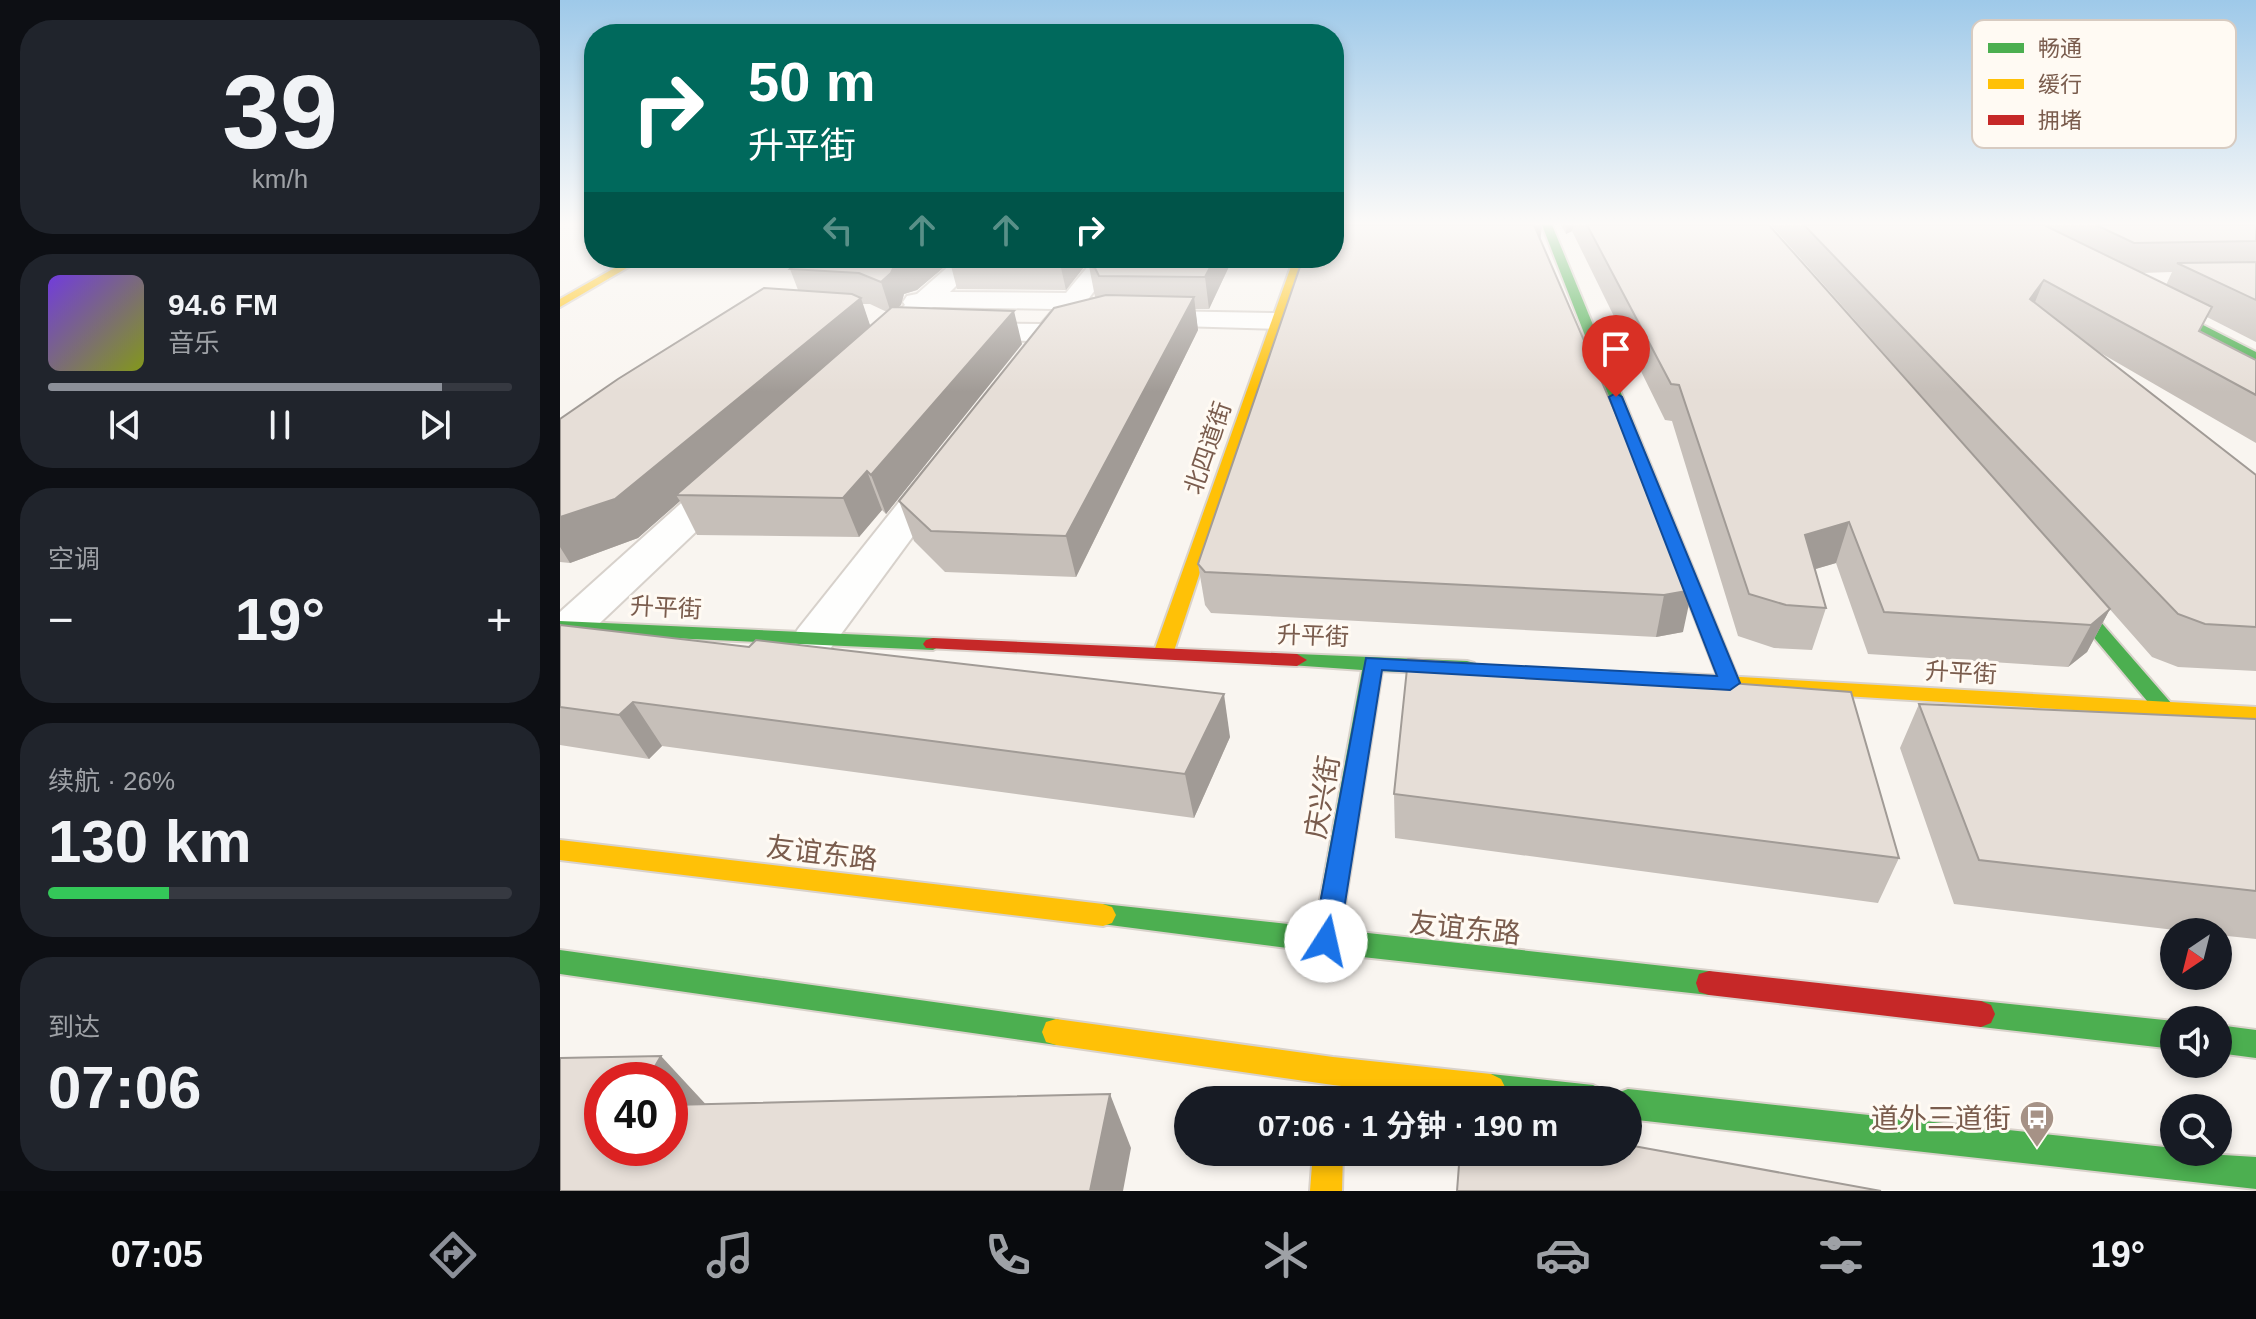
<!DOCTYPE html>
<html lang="zh">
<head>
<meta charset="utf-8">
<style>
	body { margin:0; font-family:Helvetica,"Noto Sans SC",sans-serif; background:#20242c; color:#f1f3f6; height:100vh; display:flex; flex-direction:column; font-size:30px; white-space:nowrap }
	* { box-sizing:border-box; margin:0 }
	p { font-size:26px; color:#9ea1a6 }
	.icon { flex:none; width:44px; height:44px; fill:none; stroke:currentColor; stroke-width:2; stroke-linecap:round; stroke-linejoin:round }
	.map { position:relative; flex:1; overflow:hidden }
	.drawer { display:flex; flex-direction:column; gap:20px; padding:20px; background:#0d0f14; width:560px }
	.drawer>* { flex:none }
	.top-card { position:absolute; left:24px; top:24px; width:760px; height:244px; border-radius:32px; box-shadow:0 4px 12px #0003; background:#00695c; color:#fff; overflow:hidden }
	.needle { width:52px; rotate:215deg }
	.fabs { position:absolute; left:1600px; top:918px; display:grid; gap:16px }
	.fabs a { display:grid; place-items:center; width:72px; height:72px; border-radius:50%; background:#171b24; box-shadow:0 4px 12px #0003; font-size:40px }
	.speed { position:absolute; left:24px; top:1062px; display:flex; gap:16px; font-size:40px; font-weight:700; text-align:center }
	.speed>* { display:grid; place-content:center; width:104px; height:104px; border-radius:50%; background:#171b24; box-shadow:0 4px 12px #0003; line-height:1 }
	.speed .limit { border:12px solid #d22; background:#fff; color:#111 }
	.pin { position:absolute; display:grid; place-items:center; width:68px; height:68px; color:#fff; margin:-82px -34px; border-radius:50% 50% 50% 0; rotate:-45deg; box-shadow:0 0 8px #0007 }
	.pin .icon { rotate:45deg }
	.me { position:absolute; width:88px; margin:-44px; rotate:10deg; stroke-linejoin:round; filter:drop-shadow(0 0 6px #0008) }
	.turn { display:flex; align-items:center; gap:28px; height:168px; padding:0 32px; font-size:36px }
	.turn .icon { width:104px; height:104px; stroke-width:2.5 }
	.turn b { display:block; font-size:56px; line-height:68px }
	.lanes { display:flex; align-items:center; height:76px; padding:0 32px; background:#0003; justify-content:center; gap:40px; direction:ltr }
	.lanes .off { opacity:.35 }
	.big { font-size:60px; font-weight:700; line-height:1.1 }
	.drawer .tile { flex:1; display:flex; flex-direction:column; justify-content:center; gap:12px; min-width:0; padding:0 28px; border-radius:32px; background:#20242c }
	.drawer .dial { align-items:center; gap:0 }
	.dial b { font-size:104px; line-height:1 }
	.song { display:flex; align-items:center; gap:24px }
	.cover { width:96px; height:96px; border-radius:12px; background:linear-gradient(135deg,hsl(260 70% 55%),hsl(70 70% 35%)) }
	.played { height:8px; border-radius:4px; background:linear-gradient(90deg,#8c9099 85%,#363941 85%) }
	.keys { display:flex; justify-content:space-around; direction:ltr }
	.heat { display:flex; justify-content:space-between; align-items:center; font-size:44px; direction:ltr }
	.charge { height:12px; border-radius:6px; background:linear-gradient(90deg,#34c759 26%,#363941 0) }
	.trip { position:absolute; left:614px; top:1086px; width:468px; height:80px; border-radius:40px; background:#171b24; box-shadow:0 4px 12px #0003; font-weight:700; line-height:80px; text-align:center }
	.tab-bar { display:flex; height:128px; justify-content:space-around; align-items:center; background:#090b0e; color:#9ea1a6 }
	.tab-bar .icon { width:56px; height:56px }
	.tab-bar .on { color:#8c9099 }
	.tab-bar b { font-size:36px; color:#f1f3f6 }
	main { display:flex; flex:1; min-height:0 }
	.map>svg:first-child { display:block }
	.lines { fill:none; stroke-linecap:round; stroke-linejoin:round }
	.street-casing { stroke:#d7d1cb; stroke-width:4 }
	.fast-casing { stroke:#d9d2cb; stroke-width:4 }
	.slow-casing { stroke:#d9d2cb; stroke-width:4 }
	.jam-casing { stroke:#d9d2cb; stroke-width:4 }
	.street { fill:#fefefd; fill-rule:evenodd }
	.fast { fill:#4caf50; fill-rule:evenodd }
	.slow { fill:#ffc107; fill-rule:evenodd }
	.jam { fill:#c62828; fill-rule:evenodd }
	.wall { fill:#c6bfb9; fill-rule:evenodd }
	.shaded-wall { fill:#a19b96 }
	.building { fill:#e6ded7; stroke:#a19b96; stroke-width:2 }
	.route { fill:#1a73e8; stroke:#114b97; stroke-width:2 }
	.labels { text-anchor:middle; stroke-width:6; stroke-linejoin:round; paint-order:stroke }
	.street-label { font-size:24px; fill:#7a5c4d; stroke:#fffaf3 }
	.near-street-label { font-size:28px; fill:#7a5c4d; stroke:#fffaf3 }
	.near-poi-label { font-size:28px; fill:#7a5c4d; stroke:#fffaf3; text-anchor:end }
	.key { fill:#fffaf3; stroke:#d7cbc1; stroke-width:2 }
	.key-label { font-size:22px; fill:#7a5c4d }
</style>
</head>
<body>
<main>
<section class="drawer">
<div class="tile dial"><b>39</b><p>km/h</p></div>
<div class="tile">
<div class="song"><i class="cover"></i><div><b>94.6 FM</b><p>音乐</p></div></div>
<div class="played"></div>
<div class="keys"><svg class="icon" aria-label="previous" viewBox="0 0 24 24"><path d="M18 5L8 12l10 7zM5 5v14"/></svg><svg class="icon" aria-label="pause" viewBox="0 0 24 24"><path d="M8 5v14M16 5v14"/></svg><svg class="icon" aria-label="next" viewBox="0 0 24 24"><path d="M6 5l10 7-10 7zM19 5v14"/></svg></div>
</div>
<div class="tile"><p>空调</p>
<div class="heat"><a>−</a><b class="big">19°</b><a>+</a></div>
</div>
<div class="tile"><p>续航 · 26%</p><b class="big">130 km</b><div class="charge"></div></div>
<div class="tile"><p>到达</p><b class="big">07:06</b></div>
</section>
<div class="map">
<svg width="1696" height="1191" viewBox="0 0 1696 1191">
	<rect width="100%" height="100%" fill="#f9f5f0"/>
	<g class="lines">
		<defs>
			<g id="street">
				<path d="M398 258H424L390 292 506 293 535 258H559L529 298 540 302 543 310 717 313 727 315 731 321 727 327 717 329 552 324 498 339C491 349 485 349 473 346L470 341 401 339 391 337 387 331 391 325 401 323 481 324 494 309 373 307 326 351 316 354 306 351 302 345 306 339 345 305 343 302 347 296 357 294Z"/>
				<path d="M380 464 393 467 398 475 270 649 254 653 238 649 232 639 238 629 367 467Z"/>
				<path d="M170 468 183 471 188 479 183 487 24 638 9 642 0 640V612L157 471Z"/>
			</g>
			<g id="fast">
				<path d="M982 225H992L1180 683 1177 688H1163L1160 683Z"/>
				<path d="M1584 299H1592L1696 352V361L1584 303Z"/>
				<path d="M1500 581 1506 582 1612 704 1615 709 1612 714H1598L1494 590 1491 586Z"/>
				<path d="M0 621 373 638 383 644 373 650 0 633Z"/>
				<path d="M737 654 907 661 914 663 917 668 914 673 907 675 822 671 781 930 1149 971 1159 974 1162 983 1159 992 1149 995 766 953 534 923 530 915 534 907 543 904 755 927 802 670 730 665 727 660Z"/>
				<path d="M0 950 496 1019 506 1022 510 1032 506 1042 496 1045 0 974Z"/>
				<path d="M1421 1001 1614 1021V1049L1421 1027 1411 1023 1407 1014 1411 1005Z"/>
				<path d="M1658 1025 1696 1030V1058L1658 1053Z"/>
				<path d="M931 1074 1033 1085 1043 1090 1048 1100H922L916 1089 921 1079Z"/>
				<path d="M1068 1089 1614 1148V1152L1696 1157V1189L1068 1119V1100H1055L1057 1093Z"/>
			</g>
			<g id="slow">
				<path d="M72 258H84L0 307V299Z"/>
				<path d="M734 258H744L613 654 610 659H596L593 654Z"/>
				<path d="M1111 673 1696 707V721L1104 685 1101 680 1104 675Z"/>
				<path d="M0 840 543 904 552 907 556 915 552 923 543 926 0 860Z"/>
				<path d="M496 1019 773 1057 931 1074 941 1079 946 1089 940 1100H899L773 1085 496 1045 486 1042 482 1032 486 1022Z"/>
				<path d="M753 1152H783L782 1191H750Z"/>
			</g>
			<g id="jam">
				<path d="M373 638 737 654 747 660 737 666 366 648 363 644 366 640Z"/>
				<path d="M1149 971 1421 1001 1431 1005 1435 1014 1431 1023 1421 1027 1149 995 1139 992 1136 983 1139 974Z"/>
			</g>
		</defs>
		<!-- street casing -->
		<use href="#street" class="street-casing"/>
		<!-- fast casing -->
		<use href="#fast" class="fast-casing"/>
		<!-- slow casing -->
		<use href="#slow" class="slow-casing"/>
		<!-- jam casing -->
		<use href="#jam" class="jam-casing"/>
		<!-- street -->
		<use href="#street" class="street"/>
		<!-- fast -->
		<use href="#fast" class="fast"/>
		<!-- slow -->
		<use href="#slow" class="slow"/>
		<!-- jam -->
		<use href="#jam" class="jam"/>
	</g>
	<!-- wall -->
	<g class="wall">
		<path d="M1001 225H1209L1550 609 1527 652 1508 667 1308 654 1276 563 1255 569 1266 608 1252 650 1214 648 1178 636 1112 421 1105 420 1012 231 1006 234Z"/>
		<path d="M1211 225H1696V342L1647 317 1639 331 1696 360V443L1532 348 1696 475V671L1618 667 1592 657ZM1612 272 1606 285 1581 273Z"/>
		<path d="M981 240 1123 632 1096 637 651 613 645 605 638 564Z"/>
		<path d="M243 258H531L506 290 397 289 390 262 357 290 344 294 341 305 338 307 462 344 326 514 322 510 299 537 137 535 120 501 78 538 10 563 0 562V419L238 290 230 269ZM302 304H310L327 312 310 326Z"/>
		<path d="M673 258 649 309H635L638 330 516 577 385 572 354 541 339 501 536 297H535L529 266Z"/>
		<path d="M0 625 670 737 634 818 102 746 89 759 0 745Z"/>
		<path d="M1359 704 1696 719V939L1658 935V932H1632L1394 904 1340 748Z"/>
		<path d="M834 794 1339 858 1318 903 835 838Z"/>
	</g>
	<!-- shaded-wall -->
	<g class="shaded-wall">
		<path d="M972 225H982L980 245Z"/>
		<path d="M1007 225H1013L1012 231 1006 234Z"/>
		<path d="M349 258H394H388L390 262 357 290 344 294 341 305 331 313 321 282 335 264Z"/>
		<path d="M500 258H531L506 290 499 259Z"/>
		<path d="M655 258H673L649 309 645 277Z"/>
		<path d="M1484 280 1471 312 1470 299Z"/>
		<path d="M634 297 638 330 516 577 506 536Z"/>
		<path d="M301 298 312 331 116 495 120 501 78 538 10 563 0 547V517Z"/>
		<path d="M454 311 462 344 326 514 311 475Z"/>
		<path d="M307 471 322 510 299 537 283 498Z"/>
		<path d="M1289 522 1276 563 1232 576 1245 535Z"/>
		<path d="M1132 590 1123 632 1096 637 1104 595Z"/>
		<path d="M1550 609 1527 652 1508 667 1531 625Z"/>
		<path d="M664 694 670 737 634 818 625 774Z"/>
		<path d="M73 702 102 746 89 759 59 715Z"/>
		<path d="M101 1056 152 1111 110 1143V1080H87Z"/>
		<path d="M550 1094 571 1148 563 1191H530Z"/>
	</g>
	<!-- building -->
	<g class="building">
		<path d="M774 225H974L1132 590 1104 595 645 572 638 564 743 258H774Z"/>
		<path d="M1027 225H1209L1550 609 1531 625 1324 612 1289 522 1245 535 1266 608 1226 605 1189 594 1119 385 1111 384Z"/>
		<path d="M1244 225H1484L1652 307 1639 331 1696 360V395L1484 280 1470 299 1696 475V627L1645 624 1618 614Z"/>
		<path d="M1536 225H1696V241L1574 243Z"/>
		<path d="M243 258H349L335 264 331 273 321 282 299 273 230 269Z"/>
		<path d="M388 258H500L499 259Z"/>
		<path d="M535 258H655L645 277 539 276 535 268 529 266Z"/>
		<path d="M1696 262V300L1617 263Z"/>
		<path d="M204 288 292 294 301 298 55 499 0 517V419L58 379Z"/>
		<path d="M546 295 634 297 506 536 371 531 339 501 494 308Z"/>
		<path d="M332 307 454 311 311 475 307 471 283 498 116 495Z"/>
		<path d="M0 625 189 647 196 640 664 694 625 774 73 702 59 715 0 707Z"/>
		<path d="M848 659 1291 692 1339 858 834 794Z"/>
		<path d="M1359 704 1696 719V891L1419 860Z"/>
		<path d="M101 1056 87 1080H42V1148H110V1105L550 1094 530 1191H0V1058Z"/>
		<path d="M1068 1145 1321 1191H897L900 1152H1068Z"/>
	</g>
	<!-- sky -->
	<linearGradient id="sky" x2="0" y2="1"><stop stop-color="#9ec9e9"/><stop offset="0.57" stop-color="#fcfaf8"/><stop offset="1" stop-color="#fcfaf8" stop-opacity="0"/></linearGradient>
	<rect width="1696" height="392" fill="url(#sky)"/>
	<!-- route -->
	<path class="route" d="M1056 393 1062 397 1180 683 1170 690 822 670 779 941 775 949 766 952 757 949 753 941 806 658 1157 676 1049 397Z"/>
	<!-- icons -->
	<defs>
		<symbol id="bus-pin" viewBox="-11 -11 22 30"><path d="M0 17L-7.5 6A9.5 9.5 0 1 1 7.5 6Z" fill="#a69286" stroke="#fffaf3"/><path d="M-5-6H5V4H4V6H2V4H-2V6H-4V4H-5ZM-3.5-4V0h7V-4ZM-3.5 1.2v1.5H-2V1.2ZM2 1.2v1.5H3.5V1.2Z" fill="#fff"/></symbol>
	</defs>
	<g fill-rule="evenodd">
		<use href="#bus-pin" x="1457" y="1098" width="40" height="54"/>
	</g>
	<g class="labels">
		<!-- street labels -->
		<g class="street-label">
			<text transform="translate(648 448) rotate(-71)" y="8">北四道街</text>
			<text transform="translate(106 608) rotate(3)" y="8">升平街</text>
			<text transform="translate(753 636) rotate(2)" y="8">升平街</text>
			<text transform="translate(1401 673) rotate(3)" y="8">升平街</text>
		</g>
		<!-- near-street labels -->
		<g class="near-street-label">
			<text transform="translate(762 797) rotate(-80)" y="10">庆兴街</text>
			<text transform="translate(262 853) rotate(7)" y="10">友谊东路</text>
			<text transform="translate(905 928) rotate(6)" y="10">友谊东路</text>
		</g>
		<!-- near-poi labels -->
		<g class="near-poi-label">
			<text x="1451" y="1128">道外三道街</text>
		</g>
	</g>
	<!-- legend -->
	<rect x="1412" y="20" width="264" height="128" rx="12" class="key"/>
	<rect x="1428" y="43" width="36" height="10" fill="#4caf50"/>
	<rect x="1428" y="79" width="36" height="10" fill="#ffc107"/>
	<rect x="1428" y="115" width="36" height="10" fill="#c62828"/>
	<g class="key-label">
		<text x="1478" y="56">畅通</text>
		<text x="1478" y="92">缓行</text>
		<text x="1478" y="128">拥堵</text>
	</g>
</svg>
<div class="fabs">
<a><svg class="needle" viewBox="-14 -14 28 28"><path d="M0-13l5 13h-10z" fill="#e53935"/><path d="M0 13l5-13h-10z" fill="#9ea1a6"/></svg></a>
<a><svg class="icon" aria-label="sound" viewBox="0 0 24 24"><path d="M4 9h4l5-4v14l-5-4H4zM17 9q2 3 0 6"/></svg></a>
<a><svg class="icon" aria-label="search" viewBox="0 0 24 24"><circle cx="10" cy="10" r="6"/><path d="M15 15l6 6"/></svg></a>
</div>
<div class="speed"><div class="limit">40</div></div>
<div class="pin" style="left:1056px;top:397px;background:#d93025"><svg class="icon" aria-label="arrive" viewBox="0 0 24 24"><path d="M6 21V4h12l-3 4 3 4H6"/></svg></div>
<svg class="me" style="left:766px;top:941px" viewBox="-20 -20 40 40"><circle r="19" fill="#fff"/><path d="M0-13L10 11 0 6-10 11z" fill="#1a73e8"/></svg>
<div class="trip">07:06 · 1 分钟 · 190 m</div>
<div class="top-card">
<div class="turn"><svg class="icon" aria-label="right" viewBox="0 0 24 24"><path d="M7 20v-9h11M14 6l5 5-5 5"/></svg><div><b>50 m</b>升平街</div></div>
<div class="lanes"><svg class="icon off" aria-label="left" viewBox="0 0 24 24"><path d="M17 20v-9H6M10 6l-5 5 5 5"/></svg><svg class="icon off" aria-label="ahead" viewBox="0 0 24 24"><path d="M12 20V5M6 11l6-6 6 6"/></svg><svg class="icon off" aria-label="ahead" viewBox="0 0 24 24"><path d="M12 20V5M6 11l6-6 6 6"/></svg><svg class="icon" aria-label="right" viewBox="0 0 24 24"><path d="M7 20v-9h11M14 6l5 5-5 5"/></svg></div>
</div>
</div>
</main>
<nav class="tab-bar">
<b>07:05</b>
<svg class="icon on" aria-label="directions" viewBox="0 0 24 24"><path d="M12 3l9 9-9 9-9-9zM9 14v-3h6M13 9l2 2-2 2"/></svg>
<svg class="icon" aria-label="music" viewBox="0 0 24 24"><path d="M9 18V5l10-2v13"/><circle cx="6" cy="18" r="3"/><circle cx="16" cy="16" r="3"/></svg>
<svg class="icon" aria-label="phone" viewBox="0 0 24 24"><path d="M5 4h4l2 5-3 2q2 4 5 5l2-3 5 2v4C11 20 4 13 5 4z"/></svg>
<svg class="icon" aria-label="climate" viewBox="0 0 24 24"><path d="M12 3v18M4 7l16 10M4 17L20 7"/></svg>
<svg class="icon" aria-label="car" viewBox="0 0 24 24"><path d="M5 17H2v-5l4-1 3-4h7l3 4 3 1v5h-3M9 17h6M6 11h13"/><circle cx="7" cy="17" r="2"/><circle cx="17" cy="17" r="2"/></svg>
<svg class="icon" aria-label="filters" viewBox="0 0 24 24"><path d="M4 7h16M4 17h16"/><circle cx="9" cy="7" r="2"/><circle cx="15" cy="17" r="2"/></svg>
<b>19°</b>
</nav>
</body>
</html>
